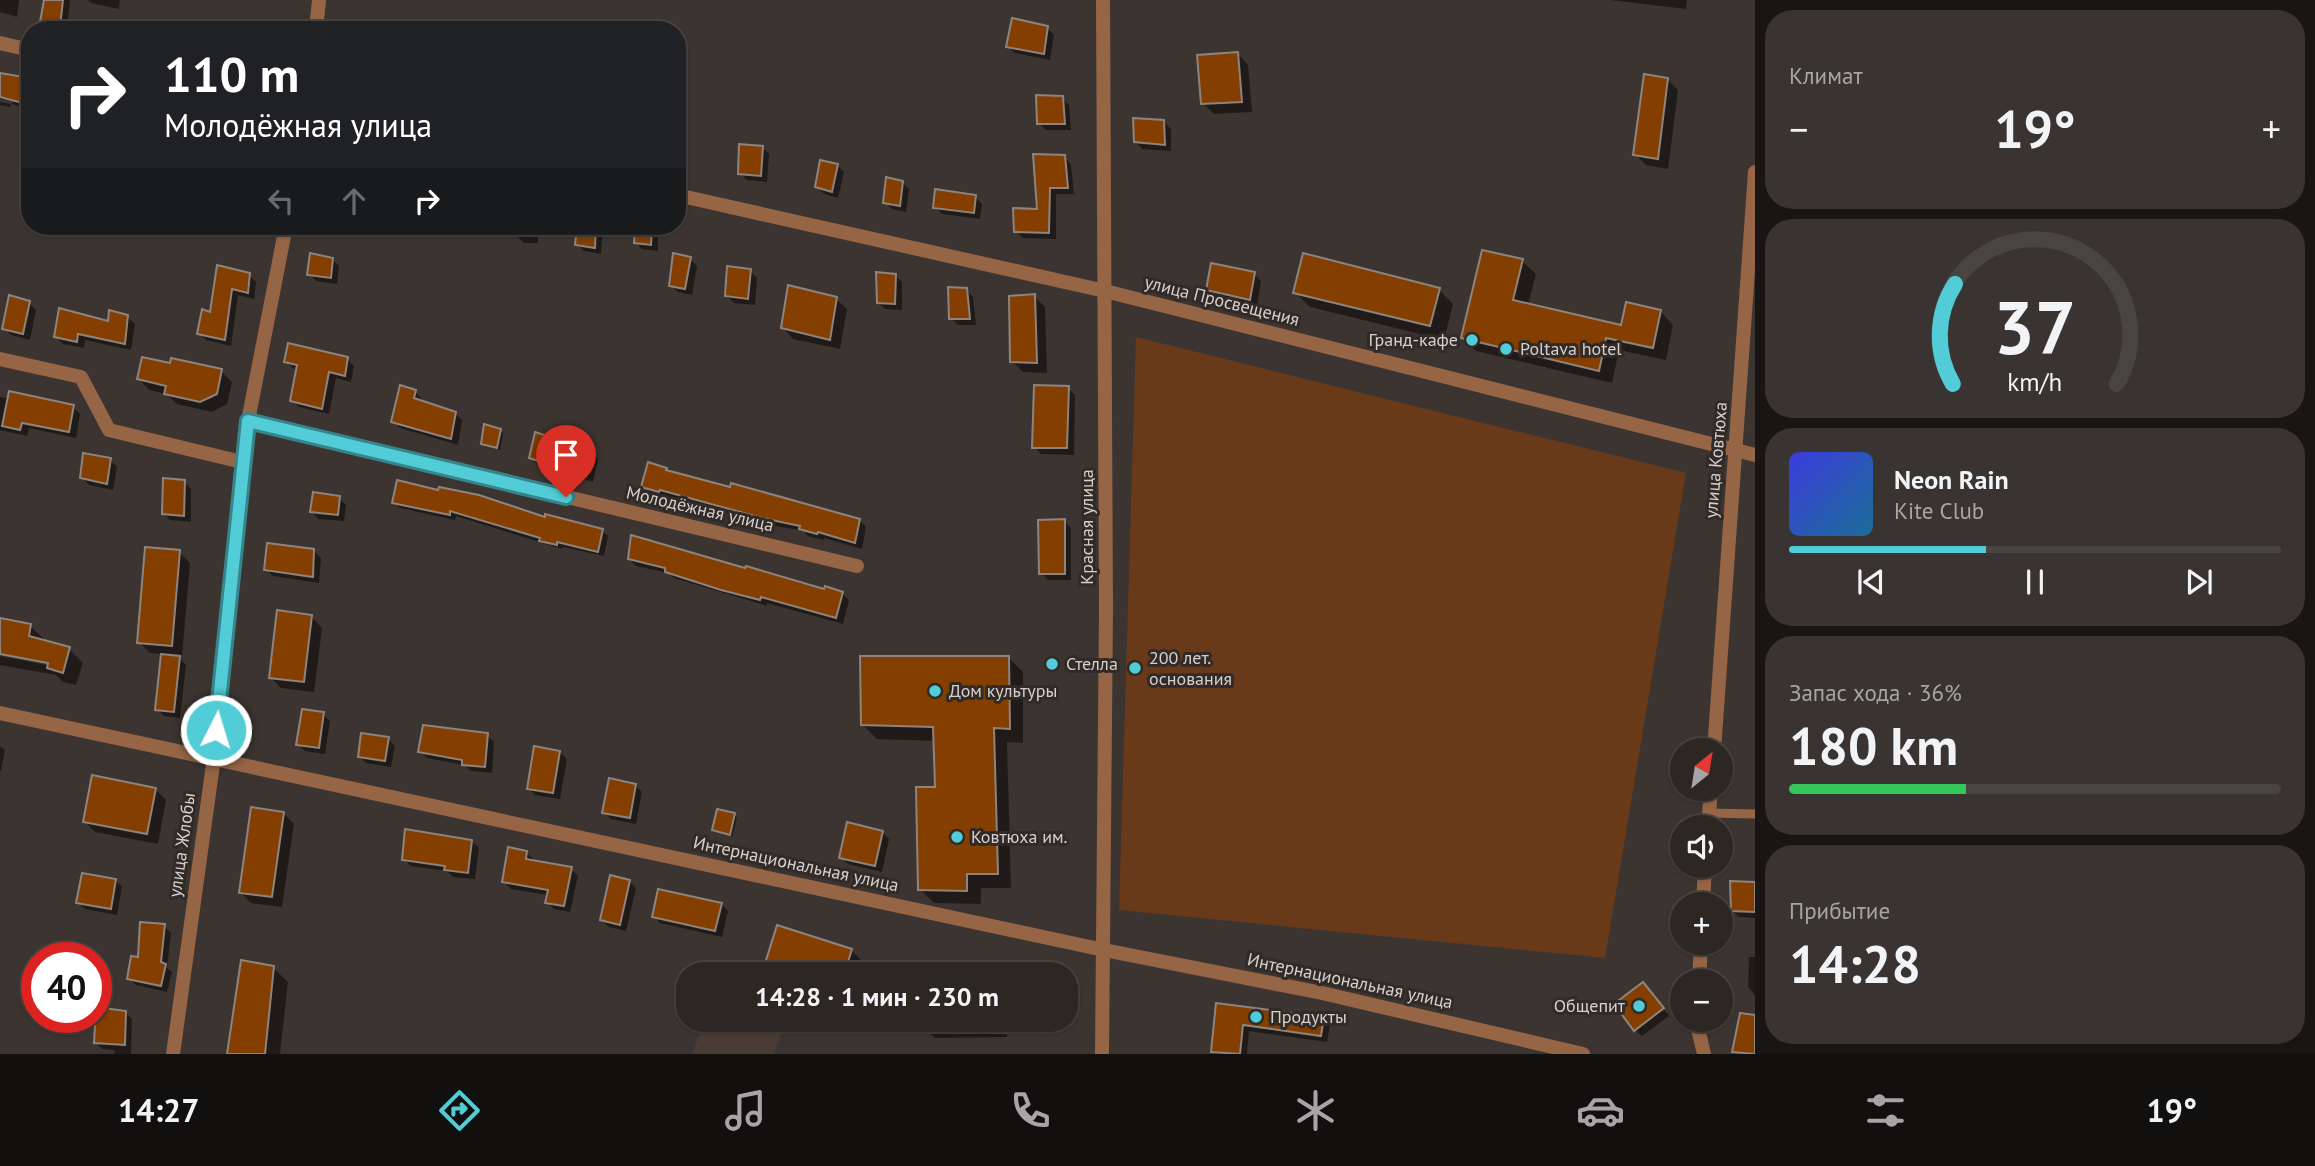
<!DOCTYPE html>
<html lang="ru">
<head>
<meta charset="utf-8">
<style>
	body { margin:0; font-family:"PT Sans",sans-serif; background:#393331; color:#f1f3f6; height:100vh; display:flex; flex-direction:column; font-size:26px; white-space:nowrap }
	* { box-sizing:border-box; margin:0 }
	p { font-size:23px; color:#a7a5a6 }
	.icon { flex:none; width:38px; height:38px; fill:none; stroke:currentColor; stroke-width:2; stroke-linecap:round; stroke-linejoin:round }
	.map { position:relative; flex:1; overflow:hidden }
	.drawer { display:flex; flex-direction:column; gap:10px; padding:10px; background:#191514; width:560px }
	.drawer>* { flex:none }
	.top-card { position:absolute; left:21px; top:21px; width:665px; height:214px; border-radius:28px; box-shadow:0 2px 5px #0004,0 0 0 2px #484441; background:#202124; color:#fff; overflow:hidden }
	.needle { width:46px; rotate:30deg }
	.tools { position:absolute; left:1670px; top:738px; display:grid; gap:14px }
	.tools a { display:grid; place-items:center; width:63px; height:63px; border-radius:50%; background:#2d2724; box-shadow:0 2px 5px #0004,0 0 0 2px #484441; font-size:35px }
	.speed { position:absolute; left:21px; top:942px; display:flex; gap:14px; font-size:35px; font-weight:700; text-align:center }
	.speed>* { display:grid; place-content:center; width:91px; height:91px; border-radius:50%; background:#2d2724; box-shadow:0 2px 5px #0004,0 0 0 2px #484441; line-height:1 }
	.speed .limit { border:10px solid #d22; background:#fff; color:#111 }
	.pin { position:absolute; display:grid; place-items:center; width:60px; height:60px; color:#fff; margin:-72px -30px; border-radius:50% 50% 50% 0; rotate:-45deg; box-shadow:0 0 7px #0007 }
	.pin .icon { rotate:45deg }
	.me { position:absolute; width:77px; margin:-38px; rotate:5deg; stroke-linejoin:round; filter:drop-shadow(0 0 5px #0008) }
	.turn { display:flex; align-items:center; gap:24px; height:147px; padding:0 28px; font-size:32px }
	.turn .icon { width:91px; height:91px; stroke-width:2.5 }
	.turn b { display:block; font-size:49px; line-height:60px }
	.lanes { display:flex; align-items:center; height:66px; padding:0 28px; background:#0003; justify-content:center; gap:35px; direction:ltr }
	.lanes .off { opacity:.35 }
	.big { font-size:52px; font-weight:800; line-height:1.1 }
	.drawer .tile { flex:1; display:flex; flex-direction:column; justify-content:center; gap:10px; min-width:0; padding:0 24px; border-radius:28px; background:#393331 }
	.drawer .dial { align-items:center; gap:0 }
	.dial svg { height:182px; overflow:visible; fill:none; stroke:#484441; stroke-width:7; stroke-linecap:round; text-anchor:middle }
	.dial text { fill:#f1f3f6; stroke:none }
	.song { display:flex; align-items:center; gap:21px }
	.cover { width:84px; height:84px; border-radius:10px; background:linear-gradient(135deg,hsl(240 70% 55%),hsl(200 70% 35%)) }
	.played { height:7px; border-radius:4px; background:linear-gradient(90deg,#52ccd6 40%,#484441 40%) }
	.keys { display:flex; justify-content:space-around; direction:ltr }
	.heat { display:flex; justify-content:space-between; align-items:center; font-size:38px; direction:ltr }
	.charge { height:10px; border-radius:5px; background:linear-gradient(90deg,#34c759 36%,#484441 0) }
	.trip { position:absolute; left:676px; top:962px; width:402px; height:70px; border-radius:28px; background:#2d2724; box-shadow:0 2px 5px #0004,0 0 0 2px #484441; font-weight:800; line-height:70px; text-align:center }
	.tab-bar { display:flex; height:112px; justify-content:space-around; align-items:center; background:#12100e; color:#a7a5a6 }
	.tab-bar .icon { width:49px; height:49px }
	.tab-bar .current { color:#52ccd6 }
	.tab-bar b { font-size:32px; color:#f1f3f6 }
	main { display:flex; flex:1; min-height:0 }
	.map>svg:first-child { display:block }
	.built { fill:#493c34 }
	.green { fill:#683a1a }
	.shadow { fill:#0007 }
	.building { fill:#833e00; stroke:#8d847f; stroke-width:2 }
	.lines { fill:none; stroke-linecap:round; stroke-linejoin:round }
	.service { stroke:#966546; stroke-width:9 }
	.minor { stroke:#966546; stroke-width:14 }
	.tertiary { stroke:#966546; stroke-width:14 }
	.route-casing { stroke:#35858b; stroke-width:18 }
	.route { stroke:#52ccd6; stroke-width:12 }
	.poi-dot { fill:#52ccd6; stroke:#322a26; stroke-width:2.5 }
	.labels { text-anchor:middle; stroke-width:6; stroke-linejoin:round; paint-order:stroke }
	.street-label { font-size:18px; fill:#d5d0ce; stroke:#322a26 }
	.poi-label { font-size:18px; fill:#d5d0ce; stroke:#322a26; text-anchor:start }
</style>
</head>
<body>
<main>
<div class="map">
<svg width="1755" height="1054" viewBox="0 0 1755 1054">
	<rect width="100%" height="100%" fill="#3c3430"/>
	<!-- built -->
	<path class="built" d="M705 1020H786L774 1054H692Z"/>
	<!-- green -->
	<path class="green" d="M1136 337 1686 473 1605 958 1119 910Z"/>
	<!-- shadow -->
	<g class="shadow">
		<path d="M0 0H19L17 17 0 12Z"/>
		<path d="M46 0H70L67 30 49 28 42 21Z"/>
		<path d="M88 0H120L119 9 91 3Z"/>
		<path d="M1610 0H1687L1686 9Z"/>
		<path d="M1047 28 1054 35 1050 60 1015 53 1008 47Z"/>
		<path d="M1238 54 1248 65 1252 112 1214 114 1203 103Z"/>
		<path d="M0 75 30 80V109L11 104 10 107 0 105V102L12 104 13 101 0 99Z"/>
		<path d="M1667 79 1678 90 1668 169 1646 165 1635 154Z"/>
		<path d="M1062 98 1069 105 1071 130H1046L1039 123Z"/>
		<path d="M1164 122 1171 129V151L1142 149 1135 141Z"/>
		<path d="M677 139 680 142 677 161Z"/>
		<path d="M762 147 769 154 767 182 747 180 740 173Z"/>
		<path d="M1064 157 1071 164 1074 194H1056V239L1023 238 1016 231 1038 210Z"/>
		<path d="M837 165 844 172 838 198 824 194 817 187Z"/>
		<path d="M902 182 909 189 906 212 892 209 885 202Z"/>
		<path d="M975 197 982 204 980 219 942 214 935 207Z"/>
		<path d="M517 226H538V243H524L517 236Z"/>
		<path d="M578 226H603L601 254 584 251 577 244Z"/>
		<path d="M636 226H654L658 230V251L642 249 635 242Z"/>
		<path d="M332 259 339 266 337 284 316 281 309 274Z"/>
		<path d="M690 259 697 266 692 295 678 292 671 285Z"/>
		<path d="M1522 261 1536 274 1528 305 1622 328 1660 311 1673 325 1666 360 1619 350 1612 383 1476 351 1463 338Z"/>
		<path d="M218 267 249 275 256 282 254 299 238 295 231 346 206 340 199 333 212 314Z"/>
		<path d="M750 271 757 278 755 305 734 303 727 296Z"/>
		<path d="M1254 274 1261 281 1257 306 1215 297 1208 290Z"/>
		<path d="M895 275 902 282V310L885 309 878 302Z"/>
		<path d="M966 290 973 297 976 325H958L951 318Z"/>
		<path d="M1439 290 1453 304 1444 340 1310 307 1295 292Z"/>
		<path d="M1034 296 1045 307 1047 373 1023 372 1012 361Z"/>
		<path d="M836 299 847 309 840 349 793 339 783 328Z"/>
		<path d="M29 303 36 310 30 340 11 335 4 328Z"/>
		<path d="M127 317 135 324 131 350 85 340 84 348 63 344 56 337Z"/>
		<path d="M347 359 354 366 351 382 336 378 329 414 299 407 292 400 298 370 293 368 286 361Z"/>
		<path d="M221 371 232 382 227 404 212 412 177 404 166 394 149 390 139 379Z"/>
		<path d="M1068 388 1075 395 1074 455 1041 454 1034 447Z"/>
		<path d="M415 392 422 399 421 402 455 413 462 420 458 445 400 428 393 421Z"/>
		<path d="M0 397 73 407 80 414 76 438 29 428 27 436 0 430Z"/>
		<path d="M500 430 503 433 500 450 485 446 482 443Z"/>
		<path d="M591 452 598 459 593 482 538 465 531 458Z"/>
		<path d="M110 460 117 467 113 490 89 485 82 478Z"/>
		<path d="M666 469 670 473 859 520 866 527 862 549 824 538V540L808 536 804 531 770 525 667 496 666 498 650 494 643 487Z"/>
		<path d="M184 482 191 489V522L170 520 163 513Z"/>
		<path d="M339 498 346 505 344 521 318 519 312 512Z"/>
		<path d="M394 503 546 519 602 530 608 536 604 556 563 547 562 549 456 516 455 520 400 508Z"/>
		<path d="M1064 521 1071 528V580H1048L1041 573Z"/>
		<path d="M314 551 321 558 319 583 273 576 266 569Z"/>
		<path d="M179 552 190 563 182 656 177 655 186 665 180 718 164 716 157 709 163 654 150 653 139 642Z"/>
		<path d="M629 559 842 593 849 600 843 624 767 603V606L674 578 668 573 636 566Z"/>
		<path d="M312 617 322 628 314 692 281 688 270 677Z"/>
		<path d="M0 620 30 626 44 639V642L69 649 83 663 76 685 63 682 56 675 0 665V656L57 667V663L0 652Z"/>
		<path d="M1008 657 1023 672V743L1007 742 1011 888H981V904L934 903 920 889 937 789 935 741 877 739 863 725Z"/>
		<path d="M323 714 330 721 325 754 305 751 298 744Z"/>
		<path d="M487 735 494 742 492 773 471 771 464 765 427 758 420 751Z"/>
		<path d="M388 739 395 746 391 767 366 763 359 756Z"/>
		<path d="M0 746 5 750 1 771H0Z"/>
		<path d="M560 752 567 759 560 799 535 795 528 788Z"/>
		<path d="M635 785 642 792 636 824 611 819 604 812Z"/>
		<path d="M155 789 166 800 158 844 95 832 84 821Z"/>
		<path d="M284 814 294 824 282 907 251 903 241 893Z"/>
		<path d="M734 815 737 818 732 837 714 830Z"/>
		<path d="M882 832 889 839 882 872 848 864 841 857Z"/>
		<path d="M472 841 479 848 475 879 453 877 447 871 411 866 404 859Z"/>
		<path d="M526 852 533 859V862L571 869 578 876 570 912 554 909 547 902 548 895 511 889 504 882Z"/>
		<path d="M115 880 122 887 117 915 85 909 78 902Z"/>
		<path d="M629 881 636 888 626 931 609 927 602 920Z"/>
		<path d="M1755 884V918L1739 917 1732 910Z"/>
		<path d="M721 904 728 911 722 937 660 923 654 916Z"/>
		<path d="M164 926 171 933 167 968 172 972 167 992 136 985 129 978Z"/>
		<path d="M851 950 862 961 857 975H770L765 969Z"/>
		<path d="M1749 957H1755V995L1748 987Z"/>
		<path d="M273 968 288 982 280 1054H229Z"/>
		<path d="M922 971 996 972 999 975H922Z"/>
		<path d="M1650 991 1669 1016 1642 1036 1635 1030Z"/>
		<path d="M1218 1005 1323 1018 1330 1025 1327 1042 1249 1031 1247 1054H1216L1213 1051Z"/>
		<path d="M125 1012 132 1019 131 1054H114L115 1050 102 1049 95 1042Z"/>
		<path d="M924 1020H1007V1037L935 1038 924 1027Z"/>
	</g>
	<!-- building -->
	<g class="building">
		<path d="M44 0H63L60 27 40 22Z"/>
		<path d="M1012 18 1048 26 1044 54 1006 47Z"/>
		<path d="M1238 52 1242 102 1201 104 1197 55Z"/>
		<path d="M0 73 30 78V105L0 97Z"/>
		<path d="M1644 74 1668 78 1658 159 1633 155Z"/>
		<path d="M1036 95 1063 96 1065 124H1037Z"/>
		<path d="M1133 118 1164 120 1165 145 1134 142Z"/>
		<path d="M739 144 763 146 761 176 738 174Z"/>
		<path d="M1033 154 1065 155 1068 188H1050L1049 233 1014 232 1013 208 1037 209Z"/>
		<path d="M820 160 838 164 832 192 815 187Z"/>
		<path d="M886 177 903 181 900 206 883 203Z"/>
		<path d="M935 189 976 195 974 213 933 208Z"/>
		<path d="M577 226H596L595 248 575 245Z"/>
		<path d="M635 226H652L651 245 634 243Z"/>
		<path d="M1482 250 1523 259 1513 300 1621 325 1626 302 1661 310 1653 348 1606 338 1599 371 1461 338Z"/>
		<path d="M310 253 333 258 331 278 307 275Z"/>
		<path d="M673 253 691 257 685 289 669 286Z"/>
		<path d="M1303 253 1440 288 1430 326 1293 293Z"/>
		<path d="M1211 263 1255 272 1250 300 1206 290Z"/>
		<path d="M217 265 250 273 248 293 232 289 225 340 197 334 202 309 210 312Z"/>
		<path d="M727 266 751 269 748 299 725 296Z"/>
		<path d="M876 272 896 274 895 304 877 303Z"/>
		<path d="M788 285 837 297 830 340 781 328Z"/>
		<path d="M948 287 967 288 970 319H949Z"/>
		<path d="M1035 294 1037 363 1010 362 1009 296Z"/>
		<path d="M9 295 30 301 23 334 2 329Z"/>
		<path d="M59 308 108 321 109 310 128 315 125 344 78 334 77 342 54 337Z"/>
		<path d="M288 343 348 357 345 376 329 372 322 409 290 401 297 365 284 362Z"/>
		<path d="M142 357 170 363 171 358 222 369 217 394 200 402 164 394 166 386 137 379Z"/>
		<path d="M400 385 416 390 414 398 456 412 451 439 391 422Z"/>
		<path d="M1034 385 1069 386 1067 448H1032Z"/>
		<path d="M9 391 74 405 69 432 22 423 20 430 2 426Z"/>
		<path d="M484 424 501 429 497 448 481 444Z"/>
		<path d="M535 432 592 451 586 476 529 458Z"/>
		<path d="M83 453 111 458 107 484 80 478Z"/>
		<path d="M648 462 667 468 666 470 730 487 731 483 860 519 855 543 818 532 817 534 799 529 800 526 762 518 660 490 659 492 641 487Z"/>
		<path d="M163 478 185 480 184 516 162 514Z"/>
		<path d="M397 480 438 490 439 487 479 495 545 517V514L603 529 598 552 557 542V545L539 541 540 538 450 511V515L392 503Z"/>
		<path d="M313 492 340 496 338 515 310 512Z"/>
		<path d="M1065 519V574H1039L1038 520Z"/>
		<path d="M631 535 745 568 746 566 824 589 825 586 843 592 836 618 761 597 760 600 721 590 665 572V568L628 559Z"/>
		<path d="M267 543 314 549 313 577 264 570Z"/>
		<path d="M145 547 180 550 172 646 137 643Z"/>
		<path d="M277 610 312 615 304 682 269 678Z"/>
		<path d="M0 618 31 624 29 636 70 647 63 673 47 668 48 663 0 654Z"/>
		<path d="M161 654 180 656 174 712 155 710Z"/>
		<path d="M860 656H1009L1010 729 994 728 998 874H967V891L918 890 916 787H935L933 727 861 725Z"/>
		<path d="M302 709 324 712 319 748 296 745Z"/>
		<path d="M423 725 488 733 485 767 462 765V760L418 752Z"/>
		<path d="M361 733 389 737 385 761 358 757Z"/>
		<path d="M534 746 560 751 553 793 527 789Z"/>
		<path d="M92 775 156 788 147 834 83 822Z"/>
		<path d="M609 778 636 784 630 818 602 813Z"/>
		<path d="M251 807 284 812 272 897 239 893Z"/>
		<path d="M717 809 735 813 730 835 712 830Z"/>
		<path d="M847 822 883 831 875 866 839 858Z"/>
		<path d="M405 829 472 840 468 873 444 870 445 866 402 860Z"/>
		<path d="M508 847 527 851 526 859 572 867 564 906 545 903 548 890 502 882Z"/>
		<path d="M82 873 116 879 111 909 76 903Z"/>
		<path d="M610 875 630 880 620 925 600 920Z"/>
		<path d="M1730 881 1755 882V912L1731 911Z"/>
		<path d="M658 889 722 903 715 931 652 917Z"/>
		<path d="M140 922 165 924 161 962 166 964 161 986 127 979 131 956 138 957Z"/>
		<path d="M777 925 852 949 844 975H778L763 970Z"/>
		<path d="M241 960 274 966 265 1054H227Z"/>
		<path d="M1643 982 1664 1008 1634 1031 1614 1004Z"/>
		<path d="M1216 1003 1324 1017 1321 1036 1243 1025 1240 1054 1211 1052Z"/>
		<path d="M96 1007 126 1011 125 1045 94 1043Z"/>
		<path d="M1740 1013 1755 1015V1054L1732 1052Z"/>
	</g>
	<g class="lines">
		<!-- service -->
		<path class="service" d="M1708 813 1755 814"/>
		<!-- minor -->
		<g class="minor">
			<path d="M0 43 30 50"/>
			<path d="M677 195 1105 291 1755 455"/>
			<path d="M0 359 81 377 109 430 242 462"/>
			<path d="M248 421 857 566"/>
			<path d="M0 713 1104 950 1322 993 1583 1054"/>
			<path d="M1714 751 1755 172"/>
			<path d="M1708 828 1711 789"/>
			<path d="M1703 905 1705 866"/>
			<path d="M1699 982 1701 943"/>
			<path d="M1696 1020 1704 1054"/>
			<path d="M1102 1054 1106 609 1103 0"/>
		</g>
		<!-- tertiary -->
		<g class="tertiary">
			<path d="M316 30 319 0"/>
			<path d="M173 1054 214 757 242 462 248 421 286 226"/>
		</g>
	</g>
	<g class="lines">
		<defs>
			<path id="route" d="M216 730 248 421 566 497"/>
		</defs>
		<!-- route casing -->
		<use href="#route" class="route-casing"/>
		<!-- route -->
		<use href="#route" class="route"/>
	</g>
	<!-- markers -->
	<g class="poi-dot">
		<circle cx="1472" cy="340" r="7"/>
		<circle cx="1506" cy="349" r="7"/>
		<circle cx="1052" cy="664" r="7"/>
		<circle cx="1135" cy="668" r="7"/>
		<circle cx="935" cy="691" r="7"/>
		<circle cx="957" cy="837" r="7"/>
		<circle cx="1639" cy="1006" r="7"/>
		<circle cx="1256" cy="1017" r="7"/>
	</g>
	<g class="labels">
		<!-- street labels -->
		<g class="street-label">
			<text transform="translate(1222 301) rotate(14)" y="6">улица Просвещения</text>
			<text transform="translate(1716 460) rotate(-85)" y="6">улица Ковтюха</text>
			<text transform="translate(700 509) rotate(13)" y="6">Молодёжная улица</text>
			<text transform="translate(1087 527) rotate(-90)" y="6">Красная улица</text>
			<text transform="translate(182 845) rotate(-82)" y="6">улица Жлобы</text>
			<text transform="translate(796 864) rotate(12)" y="6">Интернациональная улица</text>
			<text transform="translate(1350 981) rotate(12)" y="6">Интернациональная улица</text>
		</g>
		<!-- poi labels -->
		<g class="poi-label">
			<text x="1458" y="346" text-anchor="end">Гранд-кафе</text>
			<text x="1520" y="355">Poltava hotel</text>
			<text x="1149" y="664">200 лет.<tspan x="1149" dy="21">основания</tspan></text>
			<text x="1066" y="670">Стелла</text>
			<text x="949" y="697">Дом культуры</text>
			<text x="971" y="843">Ковтюха им.</text>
			<text x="1625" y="1012" text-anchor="end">Общепит</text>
			<text x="1270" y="1023">Продукты</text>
		</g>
	</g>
</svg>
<div class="tools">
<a><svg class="needle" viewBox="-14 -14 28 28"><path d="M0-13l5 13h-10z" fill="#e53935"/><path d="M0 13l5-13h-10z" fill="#a7a5a6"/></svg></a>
<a><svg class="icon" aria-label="sound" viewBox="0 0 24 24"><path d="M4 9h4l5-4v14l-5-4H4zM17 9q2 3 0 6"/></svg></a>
<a>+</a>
<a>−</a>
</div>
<div class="speed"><div class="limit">40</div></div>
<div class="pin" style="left:566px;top:497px;background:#d93025"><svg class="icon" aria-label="arrive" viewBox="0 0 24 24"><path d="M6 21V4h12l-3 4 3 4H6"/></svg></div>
<svg class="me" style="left:216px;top:730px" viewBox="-20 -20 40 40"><circle r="17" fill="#52ccd6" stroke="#fff" stroke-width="3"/><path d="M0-11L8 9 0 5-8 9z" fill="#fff"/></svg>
<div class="trip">14:28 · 1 мин · 230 m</div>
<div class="top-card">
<div class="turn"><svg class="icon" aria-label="right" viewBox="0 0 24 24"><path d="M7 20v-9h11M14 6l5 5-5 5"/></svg><div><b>110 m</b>Молодёжная улица</div></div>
<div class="lanes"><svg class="icon off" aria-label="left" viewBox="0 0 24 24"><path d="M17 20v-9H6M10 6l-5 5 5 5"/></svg><svg class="icon off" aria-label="ahead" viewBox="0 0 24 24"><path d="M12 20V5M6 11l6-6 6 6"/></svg><svg class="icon" aria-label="right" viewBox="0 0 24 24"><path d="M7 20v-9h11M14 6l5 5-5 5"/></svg></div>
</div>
</div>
<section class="drawer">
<div class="tile"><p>Климат</p>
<div class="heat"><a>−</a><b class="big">19°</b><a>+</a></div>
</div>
<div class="tile dial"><svg viewBox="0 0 100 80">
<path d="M14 69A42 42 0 1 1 86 69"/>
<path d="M14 69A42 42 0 0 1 15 25" stroke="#52ccd6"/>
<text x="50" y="56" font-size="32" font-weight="700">37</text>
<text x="50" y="72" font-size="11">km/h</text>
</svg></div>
<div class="tile">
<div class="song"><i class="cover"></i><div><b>Neon Rain</b><p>Kite Club</p></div></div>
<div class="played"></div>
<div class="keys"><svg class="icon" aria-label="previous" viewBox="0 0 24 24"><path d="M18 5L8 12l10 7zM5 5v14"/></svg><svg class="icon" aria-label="pause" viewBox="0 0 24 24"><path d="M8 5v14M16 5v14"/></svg><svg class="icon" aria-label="next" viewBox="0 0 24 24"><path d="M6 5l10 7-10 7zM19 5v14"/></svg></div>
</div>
<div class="tile"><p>Запас хода · 36%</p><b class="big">180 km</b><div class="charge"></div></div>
<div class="tile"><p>Прибытие</p><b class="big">14:28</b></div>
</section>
</main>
<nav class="tab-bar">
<b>14:27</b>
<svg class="icon current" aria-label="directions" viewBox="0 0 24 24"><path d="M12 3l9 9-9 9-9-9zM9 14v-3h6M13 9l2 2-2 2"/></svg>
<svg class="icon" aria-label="music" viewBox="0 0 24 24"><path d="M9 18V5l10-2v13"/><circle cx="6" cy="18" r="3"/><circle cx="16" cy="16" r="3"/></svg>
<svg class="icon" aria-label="phone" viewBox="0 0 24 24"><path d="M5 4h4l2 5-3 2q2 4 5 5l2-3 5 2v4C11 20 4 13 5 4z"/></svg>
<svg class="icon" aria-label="climate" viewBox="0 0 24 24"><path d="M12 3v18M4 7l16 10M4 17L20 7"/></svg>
<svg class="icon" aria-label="car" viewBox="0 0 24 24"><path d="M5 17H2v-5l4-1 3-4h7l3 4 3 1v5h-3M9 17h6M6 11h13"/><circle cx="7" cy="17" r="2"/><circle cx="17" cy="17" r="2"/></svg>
<svg class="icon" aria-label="filters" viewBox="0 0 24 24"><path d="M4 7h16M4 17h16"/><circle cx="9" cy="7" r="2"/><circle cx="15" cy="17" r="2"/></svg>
<b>19°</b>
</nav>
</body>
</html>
